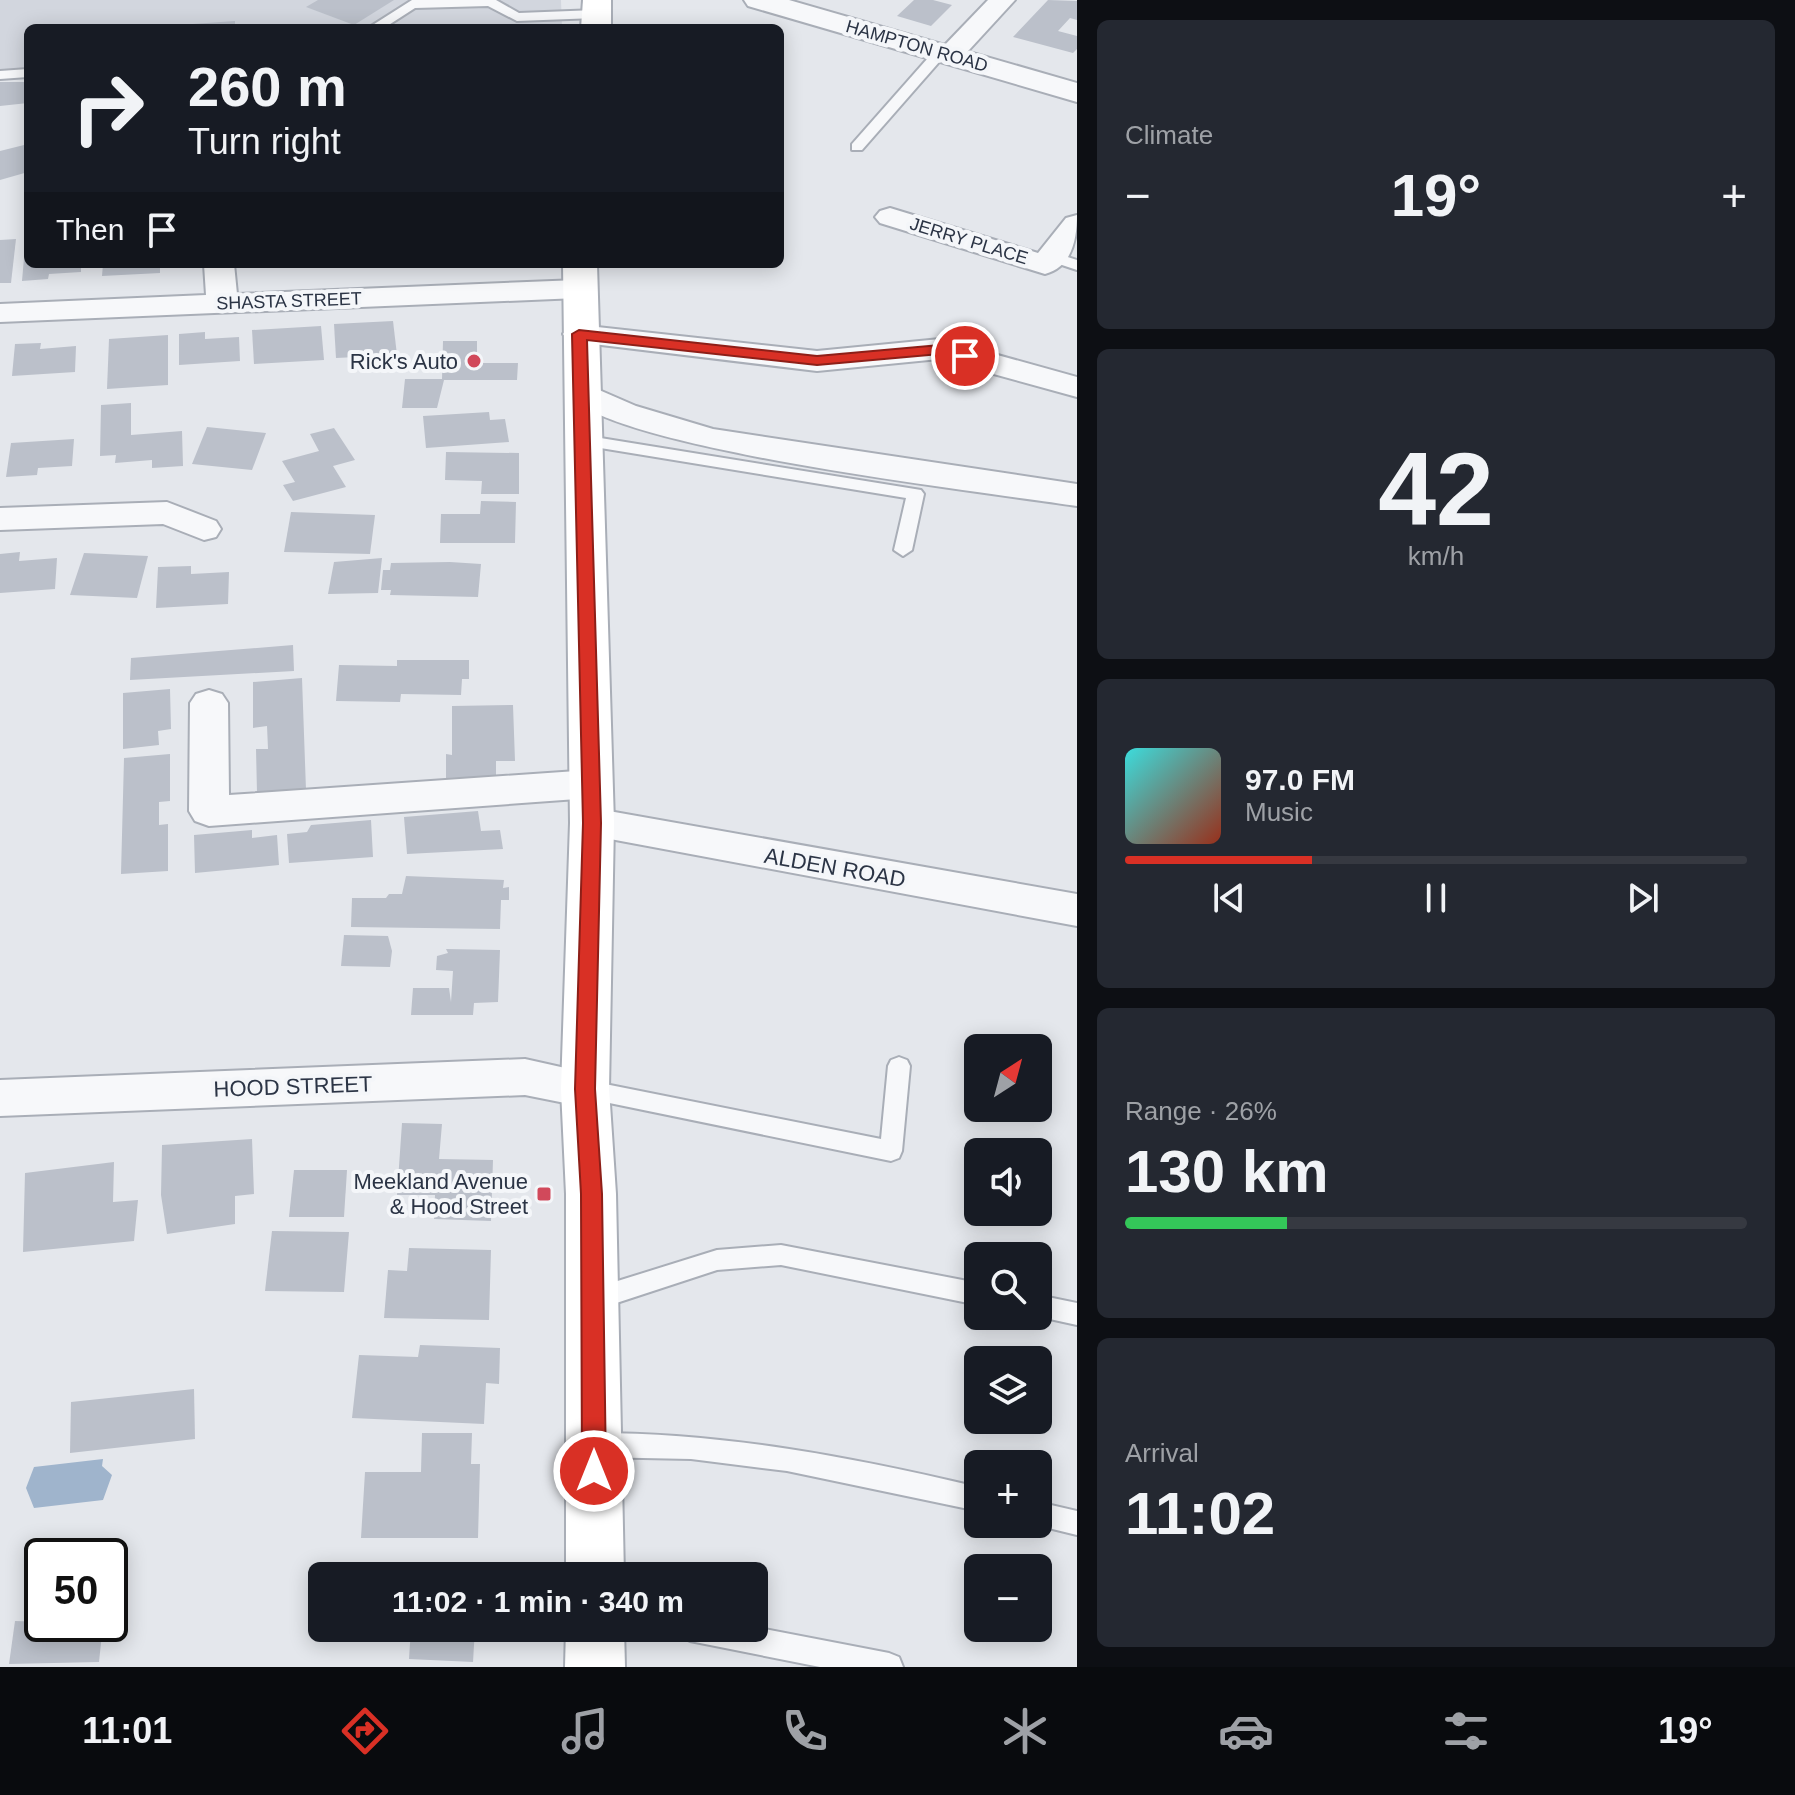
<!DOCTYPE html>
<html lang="en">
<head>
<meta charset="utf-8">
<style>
	body { margin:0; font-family:Helvetica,sans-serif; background:#242831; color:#f1f3f6; height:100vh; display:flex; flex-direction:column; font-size:30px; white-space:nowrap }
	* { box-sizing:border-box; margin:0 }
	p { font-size:26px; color:#9ea1a6 }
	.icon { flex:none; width:44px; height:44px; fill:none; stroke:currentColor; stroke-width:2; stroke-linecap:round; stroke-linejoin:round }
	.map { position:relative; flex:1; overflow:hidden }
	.details { display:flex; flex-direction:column; gap:20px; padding:20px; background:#0d0f14; width:718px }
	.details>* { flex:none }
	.top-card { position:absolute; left:24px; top:24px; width:760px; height:244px; border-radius:12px; box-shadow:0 4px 20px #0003; background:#171b24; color:#f1f3f6; overflow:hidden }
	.needle { width:52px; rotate:36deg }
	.tools { position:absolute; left:964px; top:1034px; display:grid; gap:16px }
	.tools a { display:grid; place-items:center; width:88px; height:88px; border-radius:12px; background:#171b24; box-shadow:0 4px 20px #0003; font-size:40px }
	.speed { position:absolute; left:24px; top:1538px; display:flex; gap:16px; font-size:40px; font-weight:700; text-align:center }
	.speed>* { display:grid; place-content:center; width:104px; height:104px; border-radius:50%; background:#171b24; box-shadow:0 4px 20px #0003; line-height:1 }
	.speed .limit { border:4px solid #111; border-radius:12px; background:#fff; color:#111 }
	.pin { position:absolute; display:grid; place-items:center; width:68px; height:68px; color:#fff; margin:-34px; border:4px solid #fff; border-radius:50%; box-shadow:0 2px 8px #0007 }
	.me { position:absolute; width:88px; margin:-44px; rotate:0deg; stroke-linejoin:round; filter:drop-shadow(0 0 6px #0008) }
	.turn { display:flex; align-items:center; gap:28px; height:168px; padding:0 32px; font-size:36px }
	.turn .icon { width:104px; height:104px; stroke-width:2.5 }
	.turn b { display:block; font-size:56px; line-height:68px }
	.then { display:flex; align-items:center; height:76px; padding:0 32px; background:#0003; gap:16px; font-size:30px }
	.big { font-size:60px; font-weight:700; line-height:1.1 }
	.details .widget { flex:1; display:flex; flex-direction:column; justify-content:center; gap:12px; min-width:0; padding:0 28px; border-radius:12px; background:#242831 }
	.details .dial { align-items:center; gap:0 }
	.dial b { font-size:104px; line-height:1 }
	.song { display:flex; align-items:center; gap:24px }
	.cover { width:96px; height:96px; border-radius:12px; background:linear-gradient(135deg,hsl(180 70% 55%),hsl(10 70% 35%)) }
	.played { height:8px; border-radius:4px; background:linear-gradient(90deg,#d93025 30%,#363941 30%) }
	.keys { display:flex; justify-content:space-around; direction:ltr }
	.heat { display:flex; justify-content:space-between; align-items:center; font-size:44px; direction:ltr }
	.charge { height:12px; border-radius:6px; background:linear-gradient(90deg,#34c759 26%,#363941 0) }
	.trip { position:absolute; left:308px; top:1562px; width:460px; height:80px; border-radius:12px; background:#171b24; box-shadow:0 4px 20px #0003; font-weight:700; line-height:80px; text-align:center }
	.dock { display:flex; height:128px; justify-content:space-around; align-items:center; background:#090b0e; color:#9ea1a6 }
	.dock .icon { width:56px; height:56px }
	.dock .current { color:#d93025 }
	.dock b { font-size:36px; color:#f1f3f6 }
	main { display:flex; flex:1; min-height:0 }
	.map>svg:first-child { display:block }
	.built { fill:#d2d6de }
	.water { fill:#9fb4cc }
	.building { fill:#bbc0ca }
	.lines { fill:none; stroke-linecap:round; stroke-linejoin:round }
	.service-casing { stroke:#a9aeb7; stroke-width:4 }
	.minor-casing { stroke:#a9aeb7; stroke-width:4 }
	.tertiary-casing { stroke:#a9aeb7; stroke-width:4 }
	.secondary-casing { stroke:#a9aeb7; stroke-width:4 }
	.service { fill:#f7f8fa; fill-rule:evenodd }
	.minor { fill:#f7f8fa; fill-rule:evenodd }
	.tertiary { fill:#f7f8fa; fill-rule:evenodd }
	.secondary { fill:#fff; fill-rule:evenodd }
	.route { fill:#d93025; stroke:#8d1f18; stroke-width:2 }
	.poi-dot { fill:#d1495b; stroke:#f4f6f9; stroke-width:3 }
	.labels { text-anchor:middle; stroke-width:8; stroke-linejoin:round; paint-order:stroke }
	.far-street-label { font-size:18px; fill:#2b3445; stroke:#f4f6f9 }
	.poi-label { font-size:22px; fill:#2b3445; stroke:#f4f6f9; text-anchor:end }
	.street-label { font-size:22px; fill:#2b3445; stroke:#f4f6f9 }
</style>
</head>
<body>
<main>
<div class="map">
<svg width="1077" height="1667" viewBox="0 0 1077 1667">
	<rect width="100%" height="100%" fill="#e4e7ec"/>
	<!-- built -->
	<path class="built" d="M0 0H561L562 28H28V72L0 74Z"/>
	<!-- water -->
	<path class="water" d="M103 1459 102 1466 112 1475 103 1500 34 1508 26 1488 34 1467Z"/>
	<!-- building -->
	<g class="building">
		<path d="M318 0H394L354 25 306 7Z"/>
		<path d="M914 0H933L952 5 931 26 897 16Z"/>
		<path d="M1048 0 1077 1V20L1070 18 1058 31 1077 36V49L1073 53 1013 37Z"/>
		<path d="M235 21V25L264 28H136Z"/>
		<path d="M0 82H28V103L0 106Z"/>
		<path d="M28 144V172L0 180V151Z"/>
		<path d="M26 235 28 264H81V272L49 274 48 279 22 281Z"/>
		<path d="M16 239 11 283H0V240Z"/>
		<path d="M103 264H160V273L102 276Z"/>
		<path d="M393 321 397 355 336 358 334 324Z"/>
		<path d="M321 326 324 360 254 364 252 330Z"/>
		<path d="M205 332V339L239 337 240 361 179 365V334Z"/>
		<path d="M168 335V385L107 389 109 339Z"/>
		<path d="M443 341H477V363H518L517 380H444L437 408H402L405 379H442Z"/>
		<path d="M41 343 40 349 76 346 75 372 12 376 15 344Z"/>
		<path d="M131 403V435L182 431 183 466 152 468V460L115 463 116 455 100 456 101 405Z"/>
		<path d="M489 412 490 420 505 419 509 442 426 448 423 416Z"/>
		<path d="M207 427 266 433 252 470 192 464Z"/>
		<path d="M334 428 355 460 333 466 346 487 293 501 283 485 295 482 282 461 319 451 310 434Z"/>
		<path d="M74 439 72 466 38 468 37 475 6 477 11 443Z"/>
		<path d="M446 452 519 453V494H481L482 481 445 480Z"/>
		<path d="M481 501 516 502 515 543H440L441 514H480Z"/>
		<path d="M291 512 375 515 370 554 284 552Z"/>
		<path d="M20 552 19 561 57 558 55 589 0 593V554Z"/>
		<path d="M84 553 148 556 137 598 70 595Z"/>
		<path d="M382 558 378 593 328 594 334 562Z"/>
		<path d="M450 562 481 564 478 597 390 595 391 590H381L383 570H390L391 563Z"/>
		<path d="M191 566V574L229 572 228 604 156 608 158 567Z"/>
		<path d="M293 645 294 671 130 680 131 658Z"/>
		<path d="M397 660H469V679H462L461 695 401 694 400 702 336 701 339 665 397 666Z"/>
		<path d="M302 678 306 790 257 793 256 749H268L267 726 253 728V682Z"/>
		<path d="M170 689 171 729 158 731 159 745 123 749V693Z"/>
		<path d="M513 705 515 761H496V777L446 778V754L452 755V706Z"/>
		<path d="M170 754V801L159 802V825L168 824V871L121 874 124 758Z"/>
		<path d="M478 811 481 831 500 830 503 849 407 854 404 817Z"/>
		<path d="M371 820 373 857 289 863 287 834 307 832 311 825Z"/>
		<path d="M252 830V838L277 835 279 865 195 873 194 835Z"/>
		<path d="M406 876 504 880 503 888 509 887V900H501L500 929 351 927 352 898H386L389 894H402Z"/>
		<path d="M344 935 388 936 392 951 390 967 341 966Z"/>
		<path d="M446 949 500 950 498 1002 474 1003 473 1015H411L413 988H449L451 1002 453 971 436 970 437 956 448 953Z"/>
		<path d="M402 1123 442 1124 439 1159 493 1160 491 1221 434 1219 435 1195H397Z"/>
		<path d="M252 1139 254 1194 235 1196V1224L167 1234 161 1195 162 1145Z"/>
		<path d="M114 1162 113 1202 138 1200 134 1241 23 1252 25 1173Z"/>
		<path d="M294 1170H347L344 1217H289Z"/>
		<path d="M272 1231 349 1232 344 1292 265 1291Z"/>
		<path d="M409 1248 491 1250 489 1320 384 1318 388 1270 407 1271Z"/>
		<path d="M420 1345 500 1348 499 1384 486 1383 484 1424 352 1418 359 1355 418 1357Z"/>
		<path d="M194 1389 195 1439 70 1453 71 1402Z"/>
		<path d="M422 1433H472L471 1464H480L478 1538H361L365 1472H421Z"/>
		<path d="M15 1621 103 1624 99 1662 9 1664Z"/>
		<path d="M411 1628H475L473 1662 409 1659Z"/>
	</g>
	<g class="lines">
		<defs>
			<g id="service">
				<path d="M412 0H496L519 13 596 10 603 14 596 18 517 21 488 6 415 8 384 28H368Z"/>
				<path d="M935 50 947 53 862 150H852V144Z"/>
				<path d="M28 69V77L0 79V71Z"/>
				<path d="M1052 252 1077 260V270L1047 260 1044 257Z"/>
				<path d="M582 435 921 490 924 494 912 550 903 556 894 550 906 498 576 444 574 440Z"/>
				<path d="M899 1057 907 1060 910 1066 902 1151 899 1158 891 1161 585 1098 577 1095 574 1089 577 1083 585 1080 881 1139 888 1066 891 1060Z"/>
				<path d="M781 1245 978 1283V1305L781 1265 717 1270 592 1311 584 1308 580 1300 584 1292 592 1289 717 1250Z"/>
				<path d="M1038 1295 1077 1303V1325L1036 1316Z"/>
				<path d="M594 1433C725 1433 851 1457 978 1487V1511L787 1471 691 1459 594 1457 585 1453 581 1445 585 1437Z"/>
				<path d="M1038 1502 1077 1511V1535L1032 1524H1038Z"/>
				<path d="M754 1627 889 1653 899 1657 903 1667H820L690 1641 681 1637 677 1628Z"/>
			</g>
			<g id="minor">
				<path d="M988 0H1015L958 62H940L936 56 940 50Z"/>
				<path d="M890 208 1038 253 1066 218 1077 215C1077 239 1072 267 1045 274L880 223 875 217 880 211Z"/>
				<path d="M204 264H234L237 294 578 280 589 282 593 289 589 296 578 298 0 322V304L206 295Z"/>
				<path d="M579 325 817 351 940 339 1077 377V397L939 359 817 371 568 341 563 334 568 327Z"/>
				<path d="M583 383 636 406 713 429 1077 484V506C994 493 605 449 567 393L571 386Z"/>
				<path d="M167 502 216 521 221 529 216 537 204 540 163 524 0 530V508Z"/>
				<path d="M209 690 222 694 228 703 229 795 591 770 605 774 611 784 605 794 591 798 209 826 195 821 189 811 190 703 196 694Z"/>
				<path d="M592 808 1077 894V926L578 833 572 823 578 813Z"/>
				<path d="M525 1059 601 1076 607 1089 601 1102 585 1107 525 1095 0 1116V1080Z"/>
			</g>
			<path id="tertiary" d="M744 0H789L1077 83V102L748 6Z"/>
			<g id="secondary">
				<path d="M583 0H611V28H581Z"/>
				<path d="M563 264H597L614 823 609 1089 616 1194 624 1576H566V1194L561 1089 570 823Z"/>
				<path d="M566 1628H624L625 1667H565Z"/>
			</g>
		</defs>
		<!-- service casing -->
		<use href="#service" class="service-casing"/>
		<!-- minor casing -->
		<use href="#minor" class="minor-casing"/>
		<!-- tertiary casing -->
		<use href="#tertiary" class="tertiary-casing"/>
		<!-- secondary casing -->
		<use href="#secondary" class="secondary-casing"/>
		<!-- service -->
		<use href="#service" class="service"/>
		<!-- minor -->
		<use href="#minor" class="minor"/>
		<!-- tertiary -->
		<use href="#tertiary" class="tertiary"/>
		<!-- secondary -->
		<use href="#secondary" class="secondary"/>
	</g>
	<!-- route -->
	<path class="route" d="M579 330 817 356 940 345 972 356 965 360 940 354 817 365 587 340 601 823 595 1089 602 1194 606 1471 602 1479 594 1482 586 1479 582 1471 581 1194 575 1089 583 823 572 334Z"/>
	<!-- markers -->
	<g class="poi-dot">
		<circle cx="474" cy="361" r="8"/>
		<rect x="536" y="1186" width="16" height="16" rx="4"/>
	</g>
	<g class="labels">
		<!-- far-street labels -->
		<g class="far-street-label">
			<text transform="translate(917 46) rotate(16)" y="6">HAMPTON ROAD</text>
			<text transform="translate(969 241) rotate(17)" y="6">JERRY PLACE</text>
			<text transform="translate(289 301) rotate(-2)" y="6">SHASTA STREET</text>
		</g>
		<!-- poi labels -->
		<g class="poi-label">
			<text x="458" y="369">Rick's Auto</text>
			<text x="528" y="1189">Meekland Avenue<tspan x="528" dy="25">&amp; Hood Street</tspan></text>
		</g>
		<!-- street labels -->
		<g class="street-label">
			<text transform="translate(835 867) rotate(10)" y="8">ALDEN ROAD</text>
			<text transform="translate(293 1086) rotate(-2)" y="8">HOOD STREET</text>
		</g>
	</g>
</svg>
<div class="tools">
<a><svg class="needle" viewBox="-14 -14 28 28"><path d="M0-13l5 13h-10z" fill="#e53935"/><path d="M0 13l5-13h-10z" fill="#9ea1a6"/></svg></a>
<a><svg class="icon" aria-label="sound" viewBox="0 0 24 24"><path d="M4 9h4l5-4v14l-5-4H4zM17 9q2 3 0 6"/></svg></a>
<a><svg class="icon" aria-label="search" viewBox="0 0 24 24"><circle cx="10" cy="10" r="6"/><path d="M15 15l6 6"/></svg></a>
<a><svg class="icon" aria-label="layers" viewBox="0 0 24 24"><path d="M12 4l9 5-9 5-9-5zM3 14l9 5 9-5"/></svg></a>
<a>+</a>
<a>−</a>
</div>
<div class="speed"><div class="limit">50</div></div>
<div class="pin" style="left:965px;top:356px;background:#d93025"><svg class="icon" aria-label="arrive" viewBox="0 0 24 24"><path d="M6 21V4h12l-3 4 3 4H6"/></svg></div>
<svg class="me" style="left:594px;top:1471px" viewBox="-20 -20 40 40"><circle r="17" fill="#d93025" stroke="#fff" stroke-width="3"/><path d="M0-11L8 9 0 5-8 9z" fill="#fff"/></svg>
<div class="trip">11:02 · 1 min · 340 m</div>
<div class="top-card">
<div class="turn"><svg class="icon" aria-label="right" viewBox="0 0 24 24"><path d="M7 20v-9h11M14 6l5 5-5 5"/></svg><div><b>260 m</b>Turn right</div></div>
<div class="then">Then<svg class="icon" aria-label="arrive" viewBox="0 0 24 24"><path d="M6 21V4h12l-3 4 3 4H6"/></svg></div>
</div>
</div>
<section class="details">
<div class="widget"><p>Climate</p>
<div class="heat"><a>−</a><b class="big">19°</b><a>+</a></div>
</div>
<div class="widget dial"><b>42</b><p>km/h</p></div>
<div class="widget">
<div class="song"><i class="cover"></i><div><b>97.0 FM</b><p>Music</p></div></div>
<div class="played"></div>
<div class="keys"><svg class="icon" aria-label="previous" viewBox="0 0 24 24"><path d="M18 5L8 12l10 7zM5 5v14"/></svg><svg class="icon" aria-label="pause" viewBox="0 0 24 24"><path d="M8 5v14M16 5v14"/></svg><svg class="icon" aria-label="next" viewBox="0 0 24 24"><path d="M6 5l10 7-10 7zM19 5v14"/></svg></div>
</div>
<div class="widget"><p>Range · 26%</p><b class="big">130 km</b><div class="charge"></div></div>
<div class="widget"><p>Arrival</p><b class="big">11:02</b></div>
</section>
</main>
<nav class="dock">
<b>11:01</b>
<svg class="icon current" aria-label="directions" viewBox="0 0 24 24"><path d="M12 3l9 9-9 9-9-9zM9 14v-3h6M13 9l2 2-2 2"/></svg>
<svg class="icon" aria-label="music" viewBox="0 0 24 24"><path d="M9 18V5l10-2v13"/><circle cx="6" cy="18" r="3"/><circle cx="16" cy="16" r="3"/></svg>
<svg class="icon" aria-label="phone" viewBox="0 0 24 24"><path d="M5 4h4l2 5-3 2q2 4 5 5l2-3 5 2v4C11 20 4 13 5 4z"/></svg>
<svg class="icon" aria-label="climate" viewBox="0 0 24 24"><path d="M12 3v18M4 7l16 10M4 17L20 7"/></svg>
<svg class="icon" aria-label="car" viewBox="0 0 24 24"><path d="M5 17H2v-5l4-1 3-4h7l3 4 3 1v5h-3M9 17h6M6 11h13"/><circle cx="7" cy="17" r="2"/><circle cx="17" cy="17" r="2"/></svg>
<svg class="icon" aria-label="filters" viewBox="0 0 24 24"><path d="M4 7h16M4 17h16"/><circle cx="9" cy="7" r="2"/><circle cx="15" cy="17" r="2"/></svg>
<b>19°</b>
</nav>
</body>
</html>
